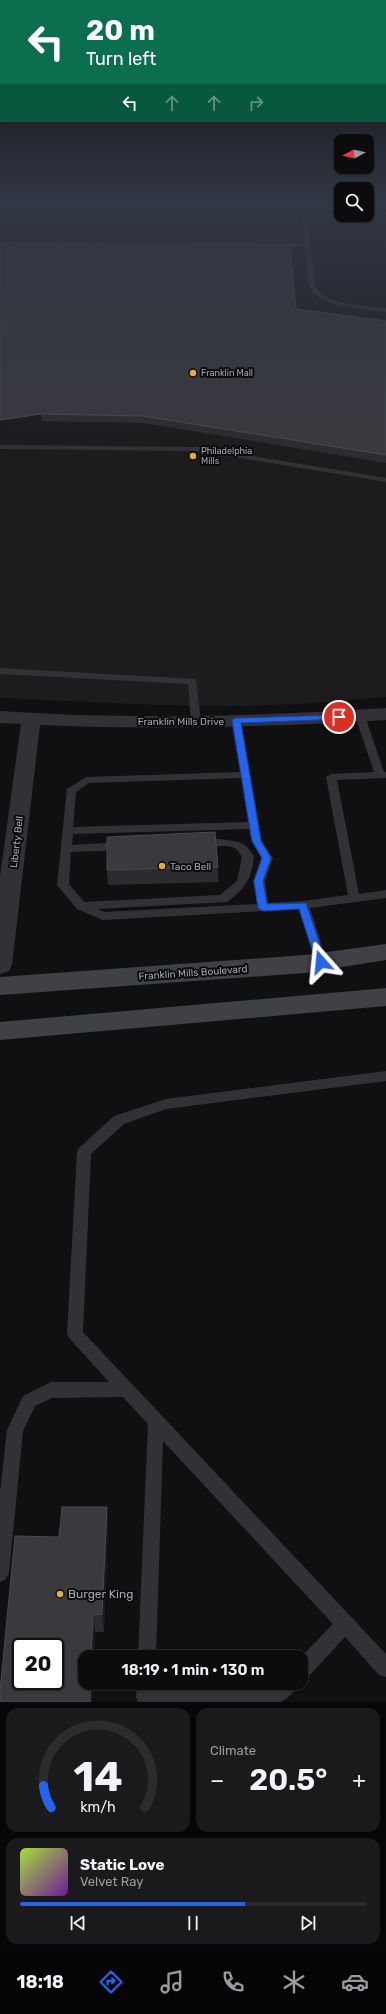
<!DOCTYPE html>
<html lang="en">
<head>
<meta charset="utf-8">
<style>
	body { margin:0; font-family:Rubik,sans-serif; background:#1a1a1c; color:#f1f3f6; height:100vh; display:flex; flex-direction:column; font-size:15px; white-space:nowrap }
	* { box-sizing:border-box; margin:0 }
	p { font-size:13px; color:#9a9b9e }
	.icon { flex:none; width:22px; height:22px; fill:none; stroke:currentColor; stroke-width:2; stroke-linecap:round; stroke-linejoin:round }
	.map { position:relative; height:1702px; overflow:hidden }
	.sheet { display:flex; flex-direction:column; gap:6px; padding:6px; background:#070708; flex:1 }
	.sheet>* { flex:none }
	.hud { position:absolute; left:0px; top:0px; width:386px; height:122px; box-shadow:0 1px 3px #0004,0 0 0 1px #2c2c2e; background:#0b6e4f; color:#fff; overflow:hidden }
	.needle { width:26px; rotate:262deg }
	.tools { position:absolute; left:334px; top:134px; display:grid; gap:8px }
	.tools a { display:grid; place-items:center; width:40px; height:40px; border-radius:8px; background:#0c0c0e; box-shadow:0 1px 3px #0004,0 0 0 1px #2c2c2e; font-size:20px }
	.speed { position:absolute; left:12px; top:1638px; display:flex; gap:8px; font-size:20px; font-weight:700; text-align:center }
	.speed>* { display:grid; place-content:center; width:52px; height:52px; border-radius:50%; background:#0c0c0e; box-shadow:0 1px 3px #0004,0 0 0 1px #2c2c2e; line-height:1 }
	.speed .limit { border:2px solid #111; border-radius:6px; background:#fff; color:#111 }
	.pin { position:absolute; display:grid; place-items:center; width:34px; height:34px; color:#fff; margin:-17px; border:2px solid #fff; border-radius:50%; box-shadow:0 1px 4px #0007 }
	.me { position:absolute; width:44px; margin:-22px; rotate:342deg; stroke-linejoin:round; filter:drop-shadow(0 0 3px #0008) }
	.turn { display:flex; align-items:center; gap:14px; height:84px; padding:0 20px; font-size:18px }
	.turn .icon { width:52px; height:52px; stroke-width:2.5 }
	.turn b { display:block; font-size:28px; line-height:34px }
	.lanes { display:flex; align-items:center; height:38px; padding:0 20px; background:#0003; justify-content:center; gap:20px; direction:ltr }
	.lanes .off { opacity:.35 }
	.big { font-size:30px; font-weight:600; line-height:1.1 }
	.sheet .tile { flex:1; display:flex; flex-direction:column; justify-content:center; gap:6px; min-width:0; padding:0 14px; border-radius:12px; background:#1a1a1c }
	.sheet .dial { align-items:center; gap:0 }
	.dial svg { height:104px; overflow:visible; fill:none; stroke:#2c2c2e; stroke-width:7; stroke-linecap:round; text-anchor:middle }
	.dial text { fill:#f1f3f6; stroke:none }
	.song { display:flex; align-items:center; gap:12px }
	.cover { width:48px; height:48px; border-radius:6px; background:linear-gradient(135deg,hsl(80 70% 55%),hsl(280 70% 35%)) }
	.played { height:4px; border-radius:2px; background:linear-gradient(90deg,#2563eb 65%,#2c2c2e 65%) }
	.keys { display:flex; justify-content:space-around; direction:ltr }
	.heat { display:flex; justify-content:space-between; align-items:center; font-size:22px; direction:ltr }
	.sheet .tiles { flex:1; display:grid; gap:6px; grid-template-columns:1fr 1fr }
	.tile:last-child { grid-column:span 2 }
	.trip { position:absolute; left:78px; top:1650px; width:230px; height:40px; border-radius:12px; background:#0c0c0e; box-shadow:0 1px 3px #0004,0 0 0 1px #2c2c2e; font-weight:600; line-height:40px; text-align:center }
	.menu { display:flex; height:64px; justify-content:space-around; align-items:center; background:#050506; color:#9a9b9e }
	.menu .icon { width:28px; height:28px }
	.menu .active { color:#2563eb }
	.menu b { font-size:18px; color:#f1f3f6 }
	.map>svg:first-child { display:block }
	.built { fill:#1c1c1f }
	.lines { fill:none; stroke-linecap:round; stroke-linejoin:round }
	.lane { fill:#323236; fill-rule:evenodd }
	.street { fill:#323236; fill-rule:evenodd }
	.secondary { fill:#404146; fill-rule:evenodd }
	.wall { fill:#2c2c30 }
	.shaded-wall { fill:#1b1b1e }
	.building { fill:#39393e; stroke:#494b50; fill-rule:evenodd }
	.route { fill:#2563eb; stroke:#184099 }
	.poi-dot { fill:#e8ac32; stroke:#0b0b0d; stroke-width:1.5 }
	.labels { text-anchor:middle; stroke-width:4; stroke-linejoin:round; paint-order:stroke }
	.far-poi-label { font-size:9px; fill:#a2a7b2; stroke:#0b0b0d; text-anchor:start }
	.street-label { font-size:10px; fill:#a2a7b2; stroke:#0b0b0d }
	.poi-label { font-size:10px; fill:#a2a7b2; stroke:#0b0b0d; text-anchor:start }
	.near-poi-label { font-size:12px; fill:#a2a7b2; stroke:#0b0b0d; text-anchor:start }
</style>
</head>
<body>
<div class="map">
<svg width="386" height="1702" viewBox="0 0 386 1702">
	<rect width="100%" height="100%" fill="#101012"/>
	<!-- built -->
	<path class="built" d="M37 203H259L249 211 341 212V215H367V212L386 211V697L302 704 239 706 157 705 0 698V205H35Z"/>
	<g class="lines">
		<!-- lane -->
		<g class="lane">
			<path d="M303 206 305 207 315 284C321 306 367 306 386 308V312C366 309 318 308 310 287 305 274 307 259 306 247L0 245V241L305 243 301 207Z"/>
			<path d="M0 445 198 447 386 478V482L198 451 0 449Z"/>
			<path d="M0 668 196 679 201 721 196 724 191 721 188 684 0 674Z"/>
			<path d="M360 713 365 716 384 772H386V778L337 780 359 894 386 890V898L310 908 327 962 325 965H317L315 962 299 909 103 920 77 909 57 885 67 789 86 777 240 772 231 720 236 717 241 720 262 841 273 858 265 881 268 903 303 901 348 895 326 777 331 774 374 772 355 716ZM241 778 248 822 73 827 76 792 89 783ZM249 829 252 841 261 858 253 881 257 904 104 912 98 909 227 902C245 889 252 878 254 856 251 852 247 846 243 844 235 839 202 836 197 843 202 851 226 842 236 849 238 851 240 854 242 857L237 881 220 895 84 902 69 884 71 852 121 850 126 846 121 842 72 845 73 834Z"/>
			<path d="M386 1071V1081L166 1109 124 1124 91 1154 83 1332 386 1654V1677L379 1675 345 1637 308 1677 301 1679V1657L333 1624 163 1441 156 1657H138L148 1424 123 1397 52 1398 35 1406 23 1431 9 1573 6 1579 0 1582V1492L7 1430 23 1396 51 1382H109L70 1339 67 1334 77 1152 79 1148 114 1116 166 1099Z"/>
			<path d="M137 1683H155V1687L298 1683C295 1692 289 1698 280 1702H138L136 1697Z"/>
		</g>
		<!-- street -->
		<path class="street" d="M386 708V720C271 727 155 730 40 725L12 965 9 971 0 974V876L21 724 0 723V711C128 720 258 716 386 708Z"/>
		<!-- secondary -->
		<g class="secondary">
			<path d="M131 203 341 204V210L136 206Z"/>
			<rect x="367" y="203" width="19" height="6"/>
			<path d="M386 944V960L305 973 0 995V977L305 955Z"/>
			<path d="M386 988V1006L0 1040V1022Z"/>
		</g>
	</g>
	<!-- wall -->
	<g class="wall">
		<path d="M296 309 386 321V463L143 423 42 421 0 427Z"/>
		<path d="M218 867V882L108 885 107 870Z"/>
		<path d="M108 1525 104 1632H95L59 1537Z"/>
	</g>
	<!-- shaded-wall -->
	<g class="shaded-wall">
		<path d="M41 414 42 421 0 427V420Z"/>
		<path d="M107 1507 108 1525 104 1632 102 1614Z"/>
		<path d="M93 1615 95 1632 94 1657H91Z"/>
		<path d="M90 1683H93L92 1702H90Z"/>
	</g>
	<!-- building -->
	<g class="building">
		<path d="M0 244 290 246 296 309 386 321V455L143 416 41 414 0 420Z"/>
		<path d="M215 832 218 867 107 870V837Z"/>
		<path d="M62 1507H107L102 1614 93 1615 91 1657H85V1683H90V1702H0V1691L15 1536 59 1537ZM21 1647H55V1681H21Z"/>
	</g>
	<!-- sky -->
	<linearGradient id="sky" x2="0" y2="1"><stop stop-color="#09090a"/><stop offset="0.46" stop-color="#313744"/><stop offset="1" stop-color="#313744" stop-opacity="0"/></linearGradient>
	<rect width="386" height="441" fill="url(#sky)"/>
	<!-- route -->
	<path class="route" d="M339 715 343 717 342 719 241 723 261 841 271 858 263 881 267 904 306 903 326 962 321 965 316 962 299 909 263 911 258 908 254 881 262 858 252 841 232 720 236 718Z"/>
	<!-- markers -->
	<g class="poi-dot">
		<circle cx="193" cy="373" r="4"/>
		<circle cx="193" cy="456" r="4"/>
		<circle cx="162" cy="866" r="4"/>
		<circle cx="60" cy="1594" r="4"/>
	</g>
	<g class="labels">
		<!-- far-poi labels -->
		<g class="far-poi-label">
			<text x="201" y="376">Franklin Mall</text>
			<text x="201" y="454">Philadelphia<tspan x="201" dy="10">Mills</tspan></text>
		</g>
		<!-- street labels -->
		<g class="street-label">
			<text x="181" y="725">Franklin Mills Drive</text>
			<text transform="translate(16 842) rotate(-83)" y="4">Liberty Bell</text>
			<text transform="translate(193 972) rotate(-4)" y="4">Franklin Mills Boulevard</text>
		</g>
		<!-- poi labels -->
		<g class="poi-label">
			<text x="170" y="870">Taco Bell</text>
		</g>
		<!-- near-poi labels -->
		<g class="near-poi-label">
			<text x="68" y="1598">Burger King</text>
		</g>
	</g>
</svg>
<div class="tools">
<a><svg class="needle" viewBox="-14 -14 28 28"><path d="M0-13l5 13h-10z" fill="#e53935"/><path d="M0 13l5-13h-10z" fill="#9a9b9e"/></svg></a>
<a><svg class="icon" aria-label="search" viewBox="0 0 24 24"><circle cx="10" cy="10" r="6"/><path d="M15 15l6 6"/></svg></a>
</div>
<div class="speed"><div class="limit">20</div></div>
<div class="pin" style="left:339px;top:717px;background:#d93025"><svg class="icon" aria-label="arrive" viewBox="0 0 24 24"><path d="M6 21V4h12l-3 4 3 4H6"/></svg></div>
<svg class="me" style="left:321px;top:962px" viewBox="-20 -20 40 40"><path d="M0-17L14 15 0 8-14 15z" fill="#2563eb" stroke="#fff" stroke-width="4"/></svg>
<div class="trip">18:19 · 1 min · 130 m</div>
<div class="hud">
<div class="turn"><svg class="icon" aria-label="left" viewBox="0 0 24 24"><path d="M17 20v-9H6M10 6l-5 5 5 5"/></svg><div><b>20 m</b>Turn left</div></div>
<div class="lanes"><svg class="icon" aria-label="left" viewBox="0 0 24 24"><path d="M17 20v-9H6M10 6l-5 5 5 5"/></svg><svg class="icon off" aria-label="ahead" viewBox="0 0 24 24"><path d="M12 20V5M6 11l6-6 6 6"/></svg><svg class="icon off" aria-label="ahead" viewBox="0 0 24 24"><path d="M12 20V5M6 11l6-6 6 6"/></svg><svg class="icon off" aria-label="right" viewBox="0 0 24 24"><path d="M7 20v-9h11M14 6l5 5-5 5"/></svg></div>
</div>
</div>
<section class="sheet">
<div class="tiles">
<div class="tile dial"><svg viewBox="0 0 100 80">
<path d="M14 69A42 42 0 1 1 86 69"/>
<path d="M14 69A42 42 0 0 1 8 52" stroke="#2563eb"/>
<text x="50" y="56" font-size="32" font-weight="700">14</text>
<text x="50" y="72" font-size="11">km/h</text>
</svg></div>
<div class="tile"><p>Climate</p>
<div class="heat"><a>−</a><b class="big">20.5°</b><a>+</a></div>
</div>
<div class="tile">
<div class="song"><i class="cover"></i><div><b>Static Love</b><p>Velvet Ray</p></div></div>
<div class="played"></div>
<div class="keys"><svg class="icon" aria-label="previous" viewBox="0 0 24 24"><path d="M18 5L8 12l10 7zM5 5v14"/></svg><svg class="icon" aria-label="pause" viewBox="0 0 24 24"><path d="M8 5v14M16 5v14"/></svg><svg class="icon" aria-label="next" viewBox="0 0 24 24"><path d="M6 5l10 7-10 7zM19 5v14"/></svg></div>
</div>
</div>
</section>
<nav class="menu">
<b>18:18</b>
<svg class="icon active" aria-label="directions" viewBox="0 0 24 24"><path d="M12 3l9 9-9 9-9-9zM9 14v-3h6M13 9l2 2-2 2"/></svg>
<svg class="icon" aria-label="music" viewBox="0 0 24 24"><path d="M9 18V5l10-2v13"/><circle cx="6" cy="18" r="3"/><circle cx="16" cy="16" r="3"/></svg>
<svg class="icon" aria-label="phone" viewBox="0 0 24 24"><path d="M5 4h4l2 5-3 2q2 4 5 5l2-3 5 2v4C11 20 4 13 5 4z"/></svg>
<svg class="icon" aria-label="climate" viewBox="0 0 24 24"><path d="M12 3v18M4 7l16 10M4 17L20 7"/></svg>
<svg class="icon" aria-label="car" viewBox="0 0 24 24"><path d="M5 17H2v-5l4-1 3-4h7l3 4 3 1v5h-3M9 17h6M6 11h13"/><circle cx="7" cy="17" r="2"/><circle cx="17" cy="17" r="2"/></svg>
</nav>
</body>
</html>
